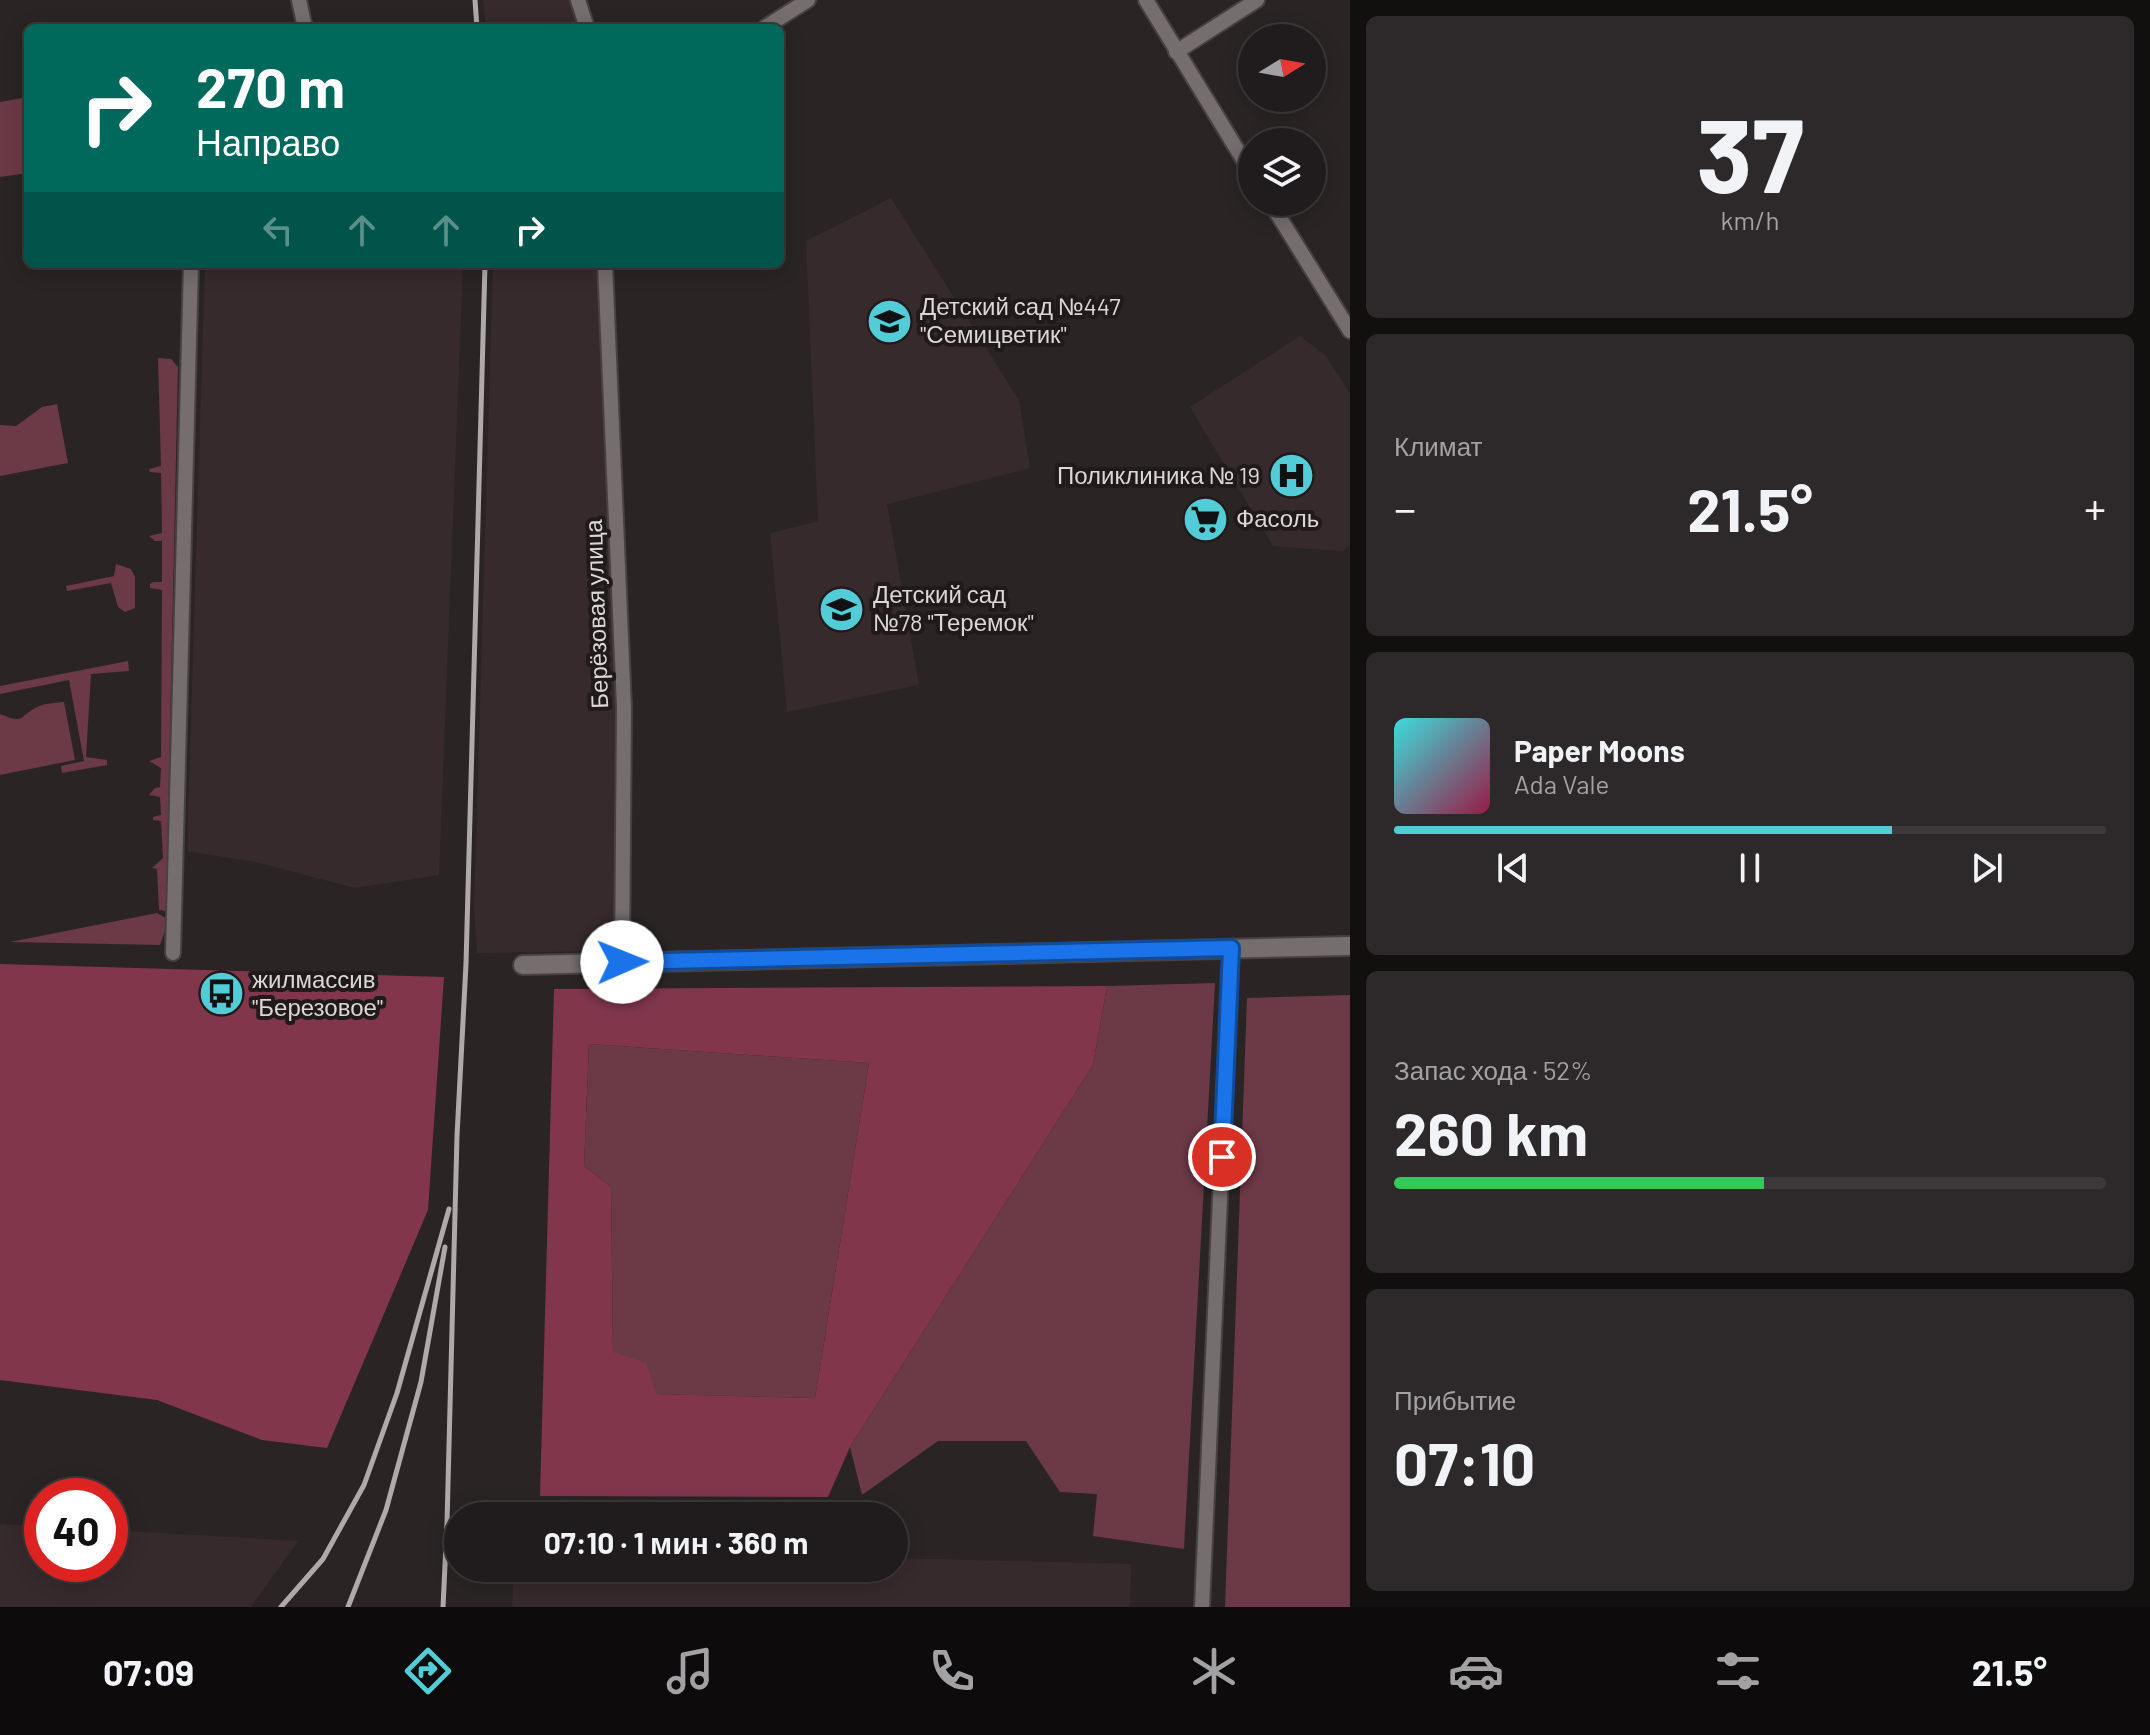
<!DOCTYPE html>
<html lang="ru">
<head>
<meta charset="utf-8">
<style>
	body { margin:0; font-family:Barlow,sans-serif; background:#2d2829; color:#f1f3f6; height:100vh; display:flex; flex-direction:column; font-size:30px; white-space:nowrap }
	* { box-sizing:border-box; margin:0 }
	p { font-size:26px; color:#a2a1a3 }
	.icon { flex:none; width:44px; height:44px; fill:none; stroke:currentColor; stroke-width:2; stroke-linecap:round; stroke-linejoin:round }
	.map { position:relative; flex:1; overflow:hidden }
	.side { display:flex; flex-direction:column; gap:16px; padding:16px; background:#120f0f; width:800px }
	.side>* { flex:none }
	.hud { position:absolute; left:24px; top:24px; width:760px; height:244px; border-radius:12px; box-shadow:0 4px 20px #0003,0 0 0 2px #3d393b; background:#00695c; color:#fff; overflow:hidden }
	.needle { width:52px; rotate:79deg }
	.tools { position:absolute; left:1238px; top:24px; display:grid; gap:16px }
	.tools a { display:grid; place-items:center; width:88px; height:88px; border-radius:50%; background:#201b1c; box-shadow:0 4px 20px #0003,0 0 0 2px #3d393b; font-size:40px }
	.speed { position:absolute; left:24px; top:1478px; display:flex; gap:16px; font-size:40px; font-weight:700; text-align:center }
	.speed>* { display:grid; place-content:center; width:104px; height:104px; border-radius:50%; background:#201b1c; box-shadow:0 4px 20px #0003,0 0 0 2px #3d393b; line-height:1 }
	.speed .limit { border:12px solid #d22; background:#fff; color:#111 }
	.pin { position:absolute; display:grid; place-items:center; width:68px; height:68px; color:#fff; margin:-34px; border:4px solid #fff; border-radius:50%; box-shadow:0 2px 8px #0007 }
	.me { position:absolute; width:88px; margin:-44px; rotate:89deg; stroke-linejoin:round; filter:drop-shadow(0 0 6px #0008) }
	.turn { display:flex; align-items:center; gap:28px; height:168px; padding:0 40px; font-size:36px }
	.turn .icon { width:104px; height:104px; stroke-width:2.5 }
	.turn b { display:block; font-size:56px; line-height:68px }
	.lanes { display:flex; align-items:center; height:76px; padding:0 40px; background:#0003; justify-content:center; gap:40px; direction:ltr }
	.lanes .off { opacity:.35 }
	.big { font-size:60px; font-weight:700; line-height:1.1 }
	.side .widget { flex:1; display:flex; flex-direction:column; justify-content:center; gap:12px; min-width:0; padding:0 28px; border-radius:12px; background:#2d2829 }
	.side .dial { align-items:center; gap:0 }
	.dial b { font-size:104px; line-height:1 }
	.song { display:flex; align-items:center; gap:24px }
	.cover { width:96px; height:96px; border-radius:12px; background:linear-gradient(135deg,hsl(180 70% 55%),hsl(340 70% 35%)) }
	.played { height:8px; border-radius:4px; background:linear-gradient(90deg,#52ccd6 70%,#3d393b 70%) }
	.keys { display:flex; justify-content:space-around; direction:ltr }
	.heat { display:flex; justify-content:space-between; align-items:center; font-size:44px; direction:ltr }
	.charge { height:12px; border-radius:6px; background:linear-gradient(90deg,#34c759 52%,#3d393b 0) }
	.trip { position:absolute; left:444px; top:1502px; width:464px; height:80px; border-radius:40px; background:#201b1c; box-shadow:0 4px 20px #0003,0 0 0 2px #3d393b; font-weight:700; line-height:80px; text-align:center }
	.tabs { display:flex; height:128px; justify-content:space-around; align-items:center; background:#0d0b0b; color:#a2a1a3 }
	.tabs .icon { width:56px; height:56px }
	.tabs .active { color:#52ccd6 }
	.tabs b { font-size:36px; color:#f1f3f6 }
	main { display:flex; flex:1; min-height:0 }
	.map>svg:first-child { display:block }
	.built { fill:#372a2d }
	.green { fill:#6c3946 }
	.forest { fill:#81364c; fill-rule:evenodd }
	.lines { fill:none; stroke-linecap:round; stroke-linejoin:round }
	.minor-casing { stroke:#474142; stroke-width:18 }
	.tertiary-casing { stroke:#474142; stroke-width:22 }
	.minor { stroke:#756d6e; stroke-width:14 }
	.tertiary { stroke:#756d6e; stroke-width:18 }
	.rail { stroke:#afa9aa; stroke-width:5 }
	.route-casing { stroke:#114b97; stroke-width:20 }
	.route { stroke:#1a73e8; stroke-width:14 }
	.labels { text-anchor:middle; stroke-width:8; stroke-linejoin:round; paint-order:stroke }
	.poi-label { font-size:24px; fill:#dbd6d7; stroke:#211a1b; text-anchor:start }
	.street-label { font-size:24px; fill:#dbd6d7; stroke:#211a1b }
</style>
</head>
<body>
<main>
<div class="map">
<svg width="1350" height="1607" viewBox="0 0 1350 1607">
	<rect width="100%" height="100%" fill="#2a2425"/>
	<!-- built -->
	<g class="built">
		<path d="M483 0H572L581 28H486Z"/>
		<path d="M891 198 1019 400 1030 468 887 504 919 685 787 712 770 533 818 521 806 241Z"/>
		<path d="M205 264H463L439 875 355 888 255 862 187 851Z"/>
		<path d="M493 264H600L619 707 616 951 477 953 474 908Z"/>
		<path d="M1300 336 1326 356 1350 394V546L1342 551 1273 546 1190 407Z"/>
		<path d="M0 1524 42 1527V1564H110V1530L298 1541 251 1607H0Z"/>
		<path d="M894 1558 1131 1564 1130 1607H512L514 1568H894Z"/>
	</g>
	<!-- green -->
	<g class="green">
		<path d="M28 97V173L0 177V102Z"/>
		<path d="M158 358 171 359 178 367 166 911 159 910 157 869 152 868 163 858 161 821 153 820V817L161 815 160 797 149 795 155 788 160 787 161 768 149 761 161 757 162 590 150 588V584L153 582H162V541H155L149 536 162 533 161 473 150 472 149 469 161 466Z"/>
		<path d="M57 404 68 463 0 476V425L16 426 42 407Z"/>
		<path d="M116 564 131 569 135 577V608L125 612 118 607 111 583 67 591 66 586 114 576Z"/>
		<path d="M128 661 129 671 91 674 86 757 107 760V765L62 773 61 766 84 761 69 680 0 694V686Z"/>
		<path d="M64 702 75 760 0 775V714C25 724 17 718 37 707 44 703 56 703 64 702Z"/>
		<path d="M157 913 169 920 160 945 10 942Z"/>
		<path d="M1215 983 1184 1549 1093 1536 1097 1494 1060 1492 1026 1441H938L862 1495 850 1447 1093 1065 1107 986Z"/>
		<path d="M1350 995V1607H1225L1247 998Z"/>
		<path d="M589 1044 869 1063 815 1398 655 1394 613 1352 611 1187 584 1166Z"/>
	</g>
	<!-- forest -->
	<g class="forest">
		<path d="M0 964 444 977 428 1210 327 1448 262 1440 157 1400 0 1380Z"/>
		<path d="M1107 986 1093 1065 850 1447 828 1497 540 1496 554 989ZM589 1044 869 1063 815 1398 656 1394 646 1363 613 1352 611 1187 584 1166Z"/>
	</g>
	<g class="lines">
		<defs>
			<g id="minor">
				<path d="M299 0 305 28"/>
				<path d="M578 0 587 28"/>
				<path d="M1146 0 1252 174"/>
				<path d="M764 28 808 0"/>
				<path d="M1176 52 1257 0"/>
				<path d="M1270 202 1350 331"/>
				<path d="M605 264 624 707 622 962"/>
				<path d="M173 953 191 264"/>
				<path d="M1202 1607 1231 948"/>
			</g>
			<path id="tertiary" d="M523 965 1350 946"/>
		</defs>
		<!-- minor casing -->
		<use href="#minor" class="minor-casing"/>
		<!-- tertiary casing -->
		<use href="#tertiary" class="tertiary-casing"/>
		<!-- minor -->
		<use href="#minor" class="minor"/>
		<!-- tertiary -->
		<use href="#tertiary" class="tertiary"/>
		<!-- rail -->
		<g class="rail">
			<path d="M475 0 477 28"/>
			<path d="M281 1607 323 1559 364 1485 397 1393 449 1209"/>
			<path d="M348 1607 386 1510 421 1382 445 1247"/>
			<path d="M443 1607 447 1523 457 1136 466 964 485 264"/>
		</g>
	</g>
	<g class="lines">
		<defs>
			<path id="route" d="M622 962 1231 948 1222 1157"/>
		</defs>
		<!-- route casing -->
		<use href="#route" class="route-casing"/>
		<!-- route -->
		<use href="#route" class="route"/>
	</g>
	<!-- icons -->
	<defs>
		<symbol id="school-disc" viewBox="-11 -11 22 22"><circle r="9.5" fill="#52ccd6" stroke="#211a1b"/><path d="M0-5L7-2L0 1L-7-2ZM-4 1L0 2.5L4 1V4Q0 6-4 4Z" fill="#111"/></symbol>
		<symbol id="hospital-disc" viewBox="-11 -11 22 22"><circle r="9.5" fill="#52ccd6" stroke="#211a1b"/><path d="M-5-5h3v3.5h4V-5h3V5h-3V1.5h-4V5h-3Z" fill="#111"/></symbol>
		<symbol id="supermarket-disc" viewBox="-11 -11 22 22"><circle r="9.5" fill="#52ccd6" stroke="#211a1b"/><path d="M-6-5.5h2.5l.6 2H6L4.5 2H-2.5L-4.4-4H-6ZM-1.5 3.2a1.3 1.3 0 1 0 .1 0ZM3 3.2a1.3 1.3 0 1 0 .1 0Z" fill="#111"/></symbol>
		<symbol id="bus-disc" viewBox="-11 -11 22 22"><circle r="9.5" fill="#52ccd6" stroke="#211a1b"/><path d="M-5-6H5V4H4V6H2V4H-2V6H-4V4H-5ZM-3.5-4V0h7V-4ZM-3.5 1.2v1.5H-2V1.2ZM2 1.2v1.5H3.5V1.2Z" fill="#111"/></symbol>
	</defs>
	<g fill-rule="evenodd">
		<use href="#school-disc" x="864" y="296" width="51" height="51"/>
		<use href="#hospital-disc" x="1266" y="450" width="51" height="51"/>
		<use href="#supermarket-disc" x="1180" y="494" width="51" height="51"/>
		<use href="#school-disc" x="816" y="584" width="51" height="51"/>
		<use href="#bus-disc" x="196" y="968" width="51" height="51"/>
	</g>
	<g class="labels">
		<!-- poi labels -->
		<g class="poi-label">
			<text x="920" y="315">Детский сад №447<tspan x="920" dy="28">"Семицветик"</tspan></text>
			<text x="1260" y="484" text-anchor="end">Поликлиника № 19</text>
			<text x="1236" y="527">Фасоль</text>
			<text x="873" y="603">Детский сад<tspan x="873" dy="28">№78 "Теремок"</tspan></text>
			<text x="252" y="988">жилмассив<tspan x="252" dy="28">"Березовое"</tspan></text>
		</g>
		<!-- street labels -->
		<g class="street-label">
			<text transform="translate(597 614) rotate(-92)" y="8">Берёзовая улица</text>
		</g>
	</g>
</svg>
<div class="tools">
<a><svg class="needle" viewBox="-14 -14 28 28"><path d="M0-13l5 13h-10z" fill="#e53935"/><path d="M0 13l5-13h-10z" fill="#a2a1a3"/></svg></a>
<a><svg class="icon" aria-label="layers" viewBox="0 0 24 24"><path d="M12 4l9 5-9 5-9-5zM3 14l9 5 9-5"/></svg></a>
</div>
<div class="speed"><div class="limit">40</div></div>
<div class="pin" style="left:1222px;top:1157px;background:#d93025"><svg class="icon" aria-label="arrive" viewBox="0 0 24 24"><path d="M6 21V4h12l-3 4 3 4H6"/></svg></div>
<svg class="me" style="left:622px;top:962px" viewBox="-20 -20 40 40"><circle r="19" fill="#fff"/><path d="M0-13L10 11 0 6-10 11z" fill="#1a73e8"/></svg>
<div class="trip">07:10 · 1 мин · 360 m</div>
<div class="hud">
<div class="turn"><svg class="icon" aria-label="right" viewBox="0 0 24 24"><path d="M7 20v-9h11M14 6l5 5-5 5"/></svg><div><b>270 m</b>Направо</div></div>
<div class="lanes"><svg class="icon off" aria-label="left" viewBox="0 0 24 24"><path d="M17 20v-9H6M10 6l-5 5 5 5"/></svg><svg class="icon off" aria-label="ahead" viewBox="0 0 24 24"><path d="M12 20V5M6 11l6-6 6 6"/></svg><svg class="icon off" aria-label="ahead" viewBox="0 0 24 24"><path d="M12 20V5M6 11l6-6 6 6"/></svg><svg class="icon" aria-label="right" viewBox="0 0 24 24"><path d="M7 20v-9h11M14 6l5 5-5 5"/></svg></div>
</div>
</div>
<section class="side">
<div class="widget dial"><b>37</b><p>km/h</p></div>
<div class="widget"><p>Климат</p>
<div class="heat"><a>−</a><b class="big">21.5°</b><a>+</a></div>
</div>
<div class="widget">
<div class="song"><i class="cover"></i><div><b>Paper Moons</b><p>Ada Vale</p></div></div>
<div class="played"></div>
<div class="keys"><svg class="icon" aria-label="previous" viewBox="0 0 24 24"><path d="M18 5L8 12l10 7zM5 5v14"/></svg><svg class="icon" aria-label="pause" viewBox="0 0 24 24"><path d="M8 5v14M16 5v14"/></svg><svg class="icon" aria-label="next" viewBox="0 0 24 24"><path d="M6 5l10 7-10 7zM19 5v14"/></svg></div>
</div>
<div class="widget"><p>Запас хода · 52%</p><b class="big">260 km</b><div class="charge"></div></div>
<div class="widget"><p>Прибытие</p><b class="big">07:10</b></div>
</section>
</main>
<nav class="tabs">
<b>07:09</b>
<svg class="icon active" aria-label="directions" viewBox="0 0 24 24"><path d="M12 3l9 9-9 9-9-9zM9 14v-3h6M13 9l2 2-2 2"/></svg>
<svg class="icon" aria-label="music" viewBox="0 0 24 24"><path d="M9 18V5l10-2v13"/><circle cx="6" cy="18" r="3"/><circle cx="16" cy="16" r="3"/></svg>
<svg class="icon" aria-label="phone" viewBox="0 0 24 24"><path d="M5 4h4l2 5-3 2q2 4 5 5l2-3 5 2v4C11 20 4 13 5 4z"/></svg>
<svg class="icon" aria-label="climate" viewBox="0 0 24 24"><path d="M12 3v18M4 7l16 10M4 17L20 7"/></svg>
<svg class="icon" aria-label="car" viewBox="0 0 24 24"><path d="M5 17H2v-5l4-1 3-4h7l3 4 3 1v5h-3M9 17h6M6 11h13"/><circle cx="7" cy="17" r="2"/><circle cx="17" cy="17" r="2"/></svg>
<svg class="icon" aria-label="filters" viewBox="0 0 24 24"><path d="M4 7h16M4 17h16"/><circle cx="9" cy="7" r="2"/><circle cx="15" cy="17" r="2"/></svg>
<b>21.5°</b>
</nav>
</body>
</html>
